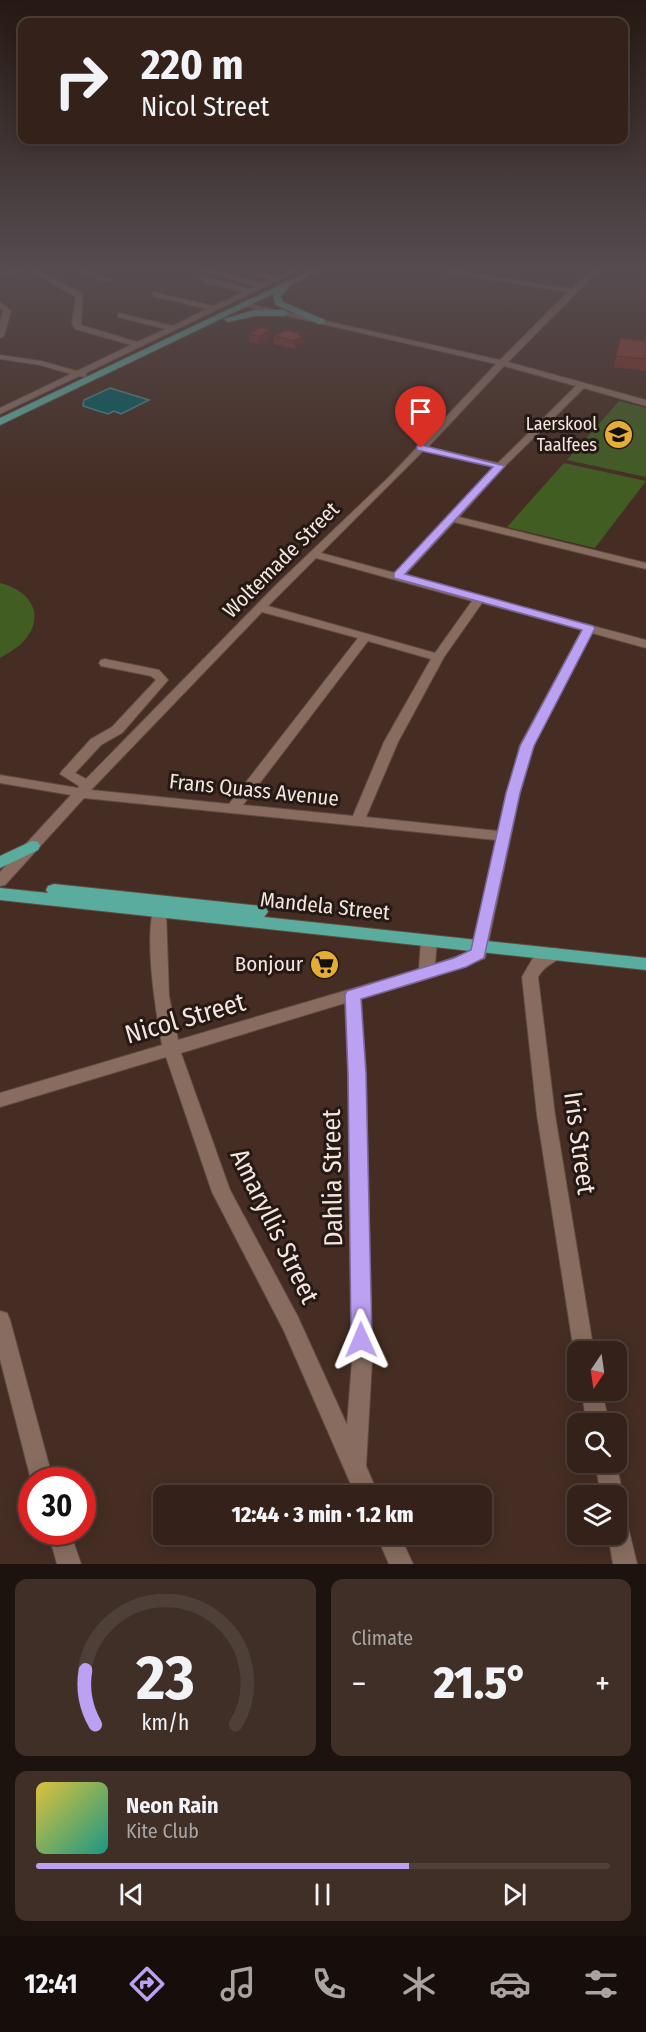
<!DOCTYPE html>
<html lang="en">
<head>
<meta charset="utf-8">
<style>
	body { margin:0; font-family:"Fira Sans Condensed",sans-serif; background:#3f2f27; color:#f1f3f6; height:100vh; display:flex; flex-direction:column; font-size:22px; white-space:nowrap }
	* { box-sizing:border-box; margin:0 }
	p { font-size:20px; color:#a9a4a2 }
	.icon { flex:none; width:33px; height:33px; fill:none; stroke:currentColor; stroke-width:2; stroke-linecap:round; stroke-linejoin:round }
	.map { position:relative; height:1564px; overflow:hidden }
	.side { display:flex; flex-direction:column; gap:15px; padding:15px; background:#1d130e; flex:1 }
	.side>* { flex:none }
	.hud { position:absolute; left:18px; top:18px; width:610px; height:126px; border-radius:12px; box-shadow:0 3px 15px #0003,0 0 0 2px #4e3f39; background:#34221a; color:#f1f3f6; overflow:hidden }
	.needle { width:39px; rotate:193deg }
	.buttons { position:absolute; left:567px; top:1341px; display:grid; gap:12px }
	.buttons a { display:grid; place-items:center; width:60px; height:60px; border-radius:12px; background:#34221a; box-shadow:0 3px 15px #0003,0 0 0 2px #4e3f39; font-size:30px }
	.speed { position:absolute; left:18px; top:1467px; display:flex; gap:12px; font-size:30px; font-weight:700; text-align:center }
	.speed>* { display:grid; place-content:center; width:78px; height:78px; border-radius:50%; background:#34221a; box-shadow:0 3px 15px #0003,0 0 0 2px #4e3f39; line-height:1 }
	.speed .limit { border:9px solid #d22; background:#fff; color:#111 }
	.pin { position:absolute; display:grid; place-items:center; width:51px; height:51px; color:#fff; margin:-62px -26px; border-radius:50% 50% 50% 0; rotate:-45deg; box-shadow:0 0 6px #0007 }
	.pin .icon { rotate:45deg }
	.me { position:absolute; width:66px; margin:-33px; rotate:359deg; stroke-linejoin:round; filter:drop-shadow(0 0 4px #0008) }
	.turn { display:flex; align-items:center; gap:21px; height:126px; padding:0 24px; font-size:27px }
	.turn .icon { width:78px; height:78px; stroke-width:2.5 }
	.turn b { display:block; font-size:42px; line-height:51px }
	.big { font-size:45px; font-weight:800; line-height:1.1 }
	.side .card { flex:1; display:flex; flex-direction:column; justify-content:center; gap:9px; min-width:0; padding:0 21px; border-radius:12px; background:#3f2f27 }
	.side .dial { align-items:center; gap:0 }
	.dial svg { height:156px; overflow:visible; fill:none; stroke:#4e3f39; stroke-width:7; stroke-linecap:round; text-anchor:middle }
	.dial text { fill:#f1f3f6; stroke:none }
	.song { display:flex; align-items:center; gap:18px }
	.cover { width:72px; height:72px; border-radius:9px; background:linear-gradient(135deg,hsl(50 70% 55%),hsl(170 70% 35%)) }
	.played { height:6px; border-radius:3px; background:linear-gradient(90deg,#bca0f2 65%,#4e3f39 65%) }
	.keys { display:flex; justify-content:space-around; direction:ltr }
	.heat { display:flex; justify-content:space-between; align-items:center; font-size:33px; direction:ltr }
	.side .tiles { flex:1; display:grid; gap:15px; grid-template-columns:1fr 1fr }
	.card:last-child { grid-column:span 2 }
	.trip { position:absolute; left:153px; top:1485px; width:339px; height:60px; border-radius:12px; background:#34221a; box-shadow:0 3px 15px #0003,0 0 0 2px #4e3f39; font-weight:800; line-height:60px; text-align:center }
	.menu { display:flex; height:96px; justify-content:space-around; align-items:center; background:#150e0a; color:#a9a4a2 }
	.menu .icon { width:42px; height:42px }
	.menu .selected { color:#bca0f2 }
	.menu b { font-size:27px; color:#f1f3f6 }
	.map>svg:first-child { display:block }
	.green { fill:#415d22 }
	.water { fill:#005b61; stroke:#4a8486; stroke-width:1.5 }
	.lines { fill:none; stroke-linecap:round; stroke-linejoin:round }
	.minor-casing { stroke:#604b42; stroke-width:2 }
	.major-casing { stroke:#604b42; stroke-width:2 }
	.minor { fill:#886c60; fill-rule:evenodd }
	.major { fill:#5aac9e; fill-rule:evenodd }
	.wall { fill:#7c2f25 }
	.shaded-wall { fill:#65261e }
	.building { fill:#90372b; stroke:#65261e; stroke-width:1.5 }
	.route { fill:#bca0f2; stroke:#7a689d; stroke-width:1.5 }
	.labels { text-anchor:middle; stroke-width:6; stroke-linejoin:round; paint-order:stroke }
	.far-poi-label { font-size:18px; fill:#f5e5de; stroke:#241914; text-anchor:end }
	.street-label { font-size:21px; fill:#f5e5de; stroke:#241914 }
	.poi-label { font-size:21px; fill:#f5e5de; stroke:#241914; text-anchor:end }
	.near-street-label { font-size:26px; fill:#f5e5de; stroke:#241914 }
</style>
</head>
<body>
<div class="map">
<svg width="646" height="1564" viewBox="0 0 646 1564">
	<rect width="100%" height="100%" fill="#452d23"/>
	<!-- green -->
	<g class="green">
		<path d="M619 401 646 408V477L567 460Z"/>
		<path d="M564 463 646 481 595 548 507 527Z"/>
		<path d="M0 583C33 591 48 619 20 645 14 650 6 654 0 658Z"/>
	</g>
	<!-- water -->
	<path class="water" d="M110 388 149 400 121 414 114 411 108 414 83 406 84 400Z"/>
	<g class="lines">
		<defs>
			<g id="minor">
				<path d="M11 271H30L0 276V272Z"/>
				<path d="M31 271H39L83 294 81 325 137 342 166 329 118 317V313L173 326 207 309 153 296V292L213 306 244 292 203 282 199 277 203 271H219L261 283 271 279 242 271C254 270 267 277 277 276 285 275 289 270 297 271L86 373V377L79 376 0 414V408L71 374 40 365 0 359V355L41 361 77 371 131 345 75 329 72 323 76 297ZM213 273 255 286 250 289 207 277Z"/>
				<path d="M81 271H90L112 280 105 282Z"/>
				<path d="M445 271H459L572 289 590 271H598L508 362 646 400V406L584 388 503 468 459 517 646 563V569L454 522 404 576 646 640V648L592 633 534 745 520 793 485 958 433 977 361 999 366 1073 372 1361 366 1466 379 1496H356L284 1331 212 1192 166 1057 0 1107V1093L162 1045C156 1012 141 926 158 897H168L170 901 166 912 169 996 178 1040 419 969 421 940 424 936H434L437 940 435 964 472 951 496 840 84 798 5 885 0 886V872L71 795 0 783V775L78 788 79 786 60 774 62 771 91 739 112 727 156 680 151 676 101 666 99 663 101 660 105 659 159 670 168 680 122 733 101 745 75 773 86 779 275 586 389 477 496 364 244 306 240 304 241 302 500 360 568 292 448 273ZM504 366 576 386 498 463 428 447ZM423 451 493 467 395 573 321 553ZM316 558 472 601 435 653 268 606ZM482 603 582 630 520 745 498 831 366 817 398 742 444 657ZM262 612 358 638 229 804 91 790ZM368 641 431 659 384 742 353 816 243 805ZM345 1003 348 1073 352 1361 347 1425 298 1317 230 1190 181 1053Z"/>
				<path d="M0 302 11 311 4 336 0 338V322L3 311 0 308Z"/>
				<path d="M555 948 561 950 563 954C556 964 547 962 538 977L555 1115 594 1352H578V1359L574 1352 537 1115 522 977 533 958Z"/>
				<path d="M0 1311 7 1313 10 1320 53 1480H31L0 1359Z"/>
				<path d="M581 1390H602L609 1424H587Z"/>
				<path d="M616 1461 623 1496 620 1504 616 1505V1496H601L595 1462Z"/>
				<path d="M616 1507 624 1510 637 1564H613L608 1534H616Z"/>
				<path d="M48 1532H70L81 1564H57Z"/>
				<path d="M376 1534H399L413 1564H389Z"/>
			</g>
			<g id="major">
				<path d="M309 271H318L290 286 281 296 283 302 325 320V324H319L276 305 273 296 275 293 0 425V418Z"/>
				<path d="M254 310H284L288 313 284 316H254L228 322 224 319Z"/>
				<path d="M32 841 38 842 40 846 38 850 0 868V856Z"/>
				<path d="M54 884 260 906 266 908 268 912 264 917 646 958V970L0 900V888L48 893 46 890 48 886Z"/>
			</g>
		</defs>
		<!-- minor casing -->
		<use href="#minor" class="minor-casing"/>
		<!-- major casing -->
		<use href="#major" class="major-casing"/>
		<!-- minor -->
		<use href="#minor" class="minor"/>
		<!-- major -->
		<use href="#major" class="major"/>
	</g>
	<!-- wall -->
	<g class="wall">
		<path d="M270 330V337L259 344 249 342V334Z"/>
		<path d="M301 335 304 343 295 349 274 344V336Z"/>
		<path d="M646 341V371L614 367 616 356Z"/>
	</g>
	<!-- shaded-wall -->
	<g class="shaded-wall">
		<path d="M270 330V337L259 344V336Z"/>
		<path d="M301 333V337L304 336V343L295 349 294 341 299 335Z"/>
	</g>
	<!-- building -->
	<g class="building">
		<path d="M260 327 270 330 259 336 249 334Z"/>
		<path d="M285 330 301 333 299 335 304 336 294 341 274 336Z"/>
		<path d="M620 338 646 341V359L616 356Z"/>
	</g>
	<!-- sky -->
	<linearGradient id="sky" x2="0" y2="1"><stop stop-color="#261913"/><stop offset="0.55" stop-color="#564c50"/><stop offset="1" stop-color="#564c50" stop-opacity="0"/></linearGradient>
	<rect width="646" height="490" fill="url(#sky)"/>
	<!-- route -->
	<path class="route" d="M421 445 505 466 405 574 593 626 595 628 534 746 520 793 484 958 466 967 361 999 366 1073 372 1340 369 1346 361 1349 354 1346 351 1340 348 1073 345 995 347 991 454 958 471 950 506 793 520 746 582 630 394 578V573L493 467 417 450V446Z"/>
	<!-- icons -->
	<defs>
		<symbol id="school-disc" viewBox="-11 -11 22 22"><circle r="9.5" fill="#e5ad35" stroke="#241914"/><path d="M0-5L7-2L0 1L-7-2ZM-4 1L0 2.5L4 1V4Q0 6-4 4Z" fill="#111"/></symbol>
		<symbol id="supermarket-disc" viewBox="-11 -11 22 22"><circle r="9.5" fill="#e5ad35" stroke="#241914"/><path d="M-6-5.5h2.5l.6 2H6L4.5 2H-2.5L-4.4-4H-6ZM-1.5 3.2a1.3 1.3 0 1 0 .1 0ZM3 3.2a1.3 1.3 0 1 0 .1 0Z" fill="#111"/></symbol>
	</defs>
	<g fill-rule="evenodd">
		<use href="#school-disc" x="602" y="418" width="33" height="33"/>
		<use href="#supermarket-disc" x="308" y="948" width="33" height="33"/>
	</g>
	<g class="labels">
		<!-- far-poi labels -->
		<g class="far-poi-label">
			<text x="597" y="430">Laerskool<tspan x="597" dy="21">Taalfees</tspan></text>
		</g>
		<!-- street labels -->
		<g class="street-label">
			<text transform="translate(281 560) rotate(-45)" y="7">Woltemade Street</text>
			<text transform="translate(254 790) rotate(6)" y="7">Frans Quass Avenue</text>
			<text transform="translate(325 906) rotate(6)" y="7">Mandela Street</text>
		</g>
		<!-- poi labels -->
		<g class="poi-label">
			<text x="303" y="971">Bonjour</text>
		</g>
		<!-- near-street labels -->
		<g class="near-street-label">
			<text transform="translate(185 1018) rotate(-16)" y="9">Nicol Street</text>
			<text transform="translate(580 1143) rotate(82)" y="9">Iris Street</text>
			<text transform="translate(332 1178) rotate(-91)" y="9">Dahlia Street</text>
			<text transform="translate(275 1226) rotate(64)" y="9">Amaryllis Street</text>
		</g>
	</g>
</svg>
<div class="buttons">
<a><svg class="needle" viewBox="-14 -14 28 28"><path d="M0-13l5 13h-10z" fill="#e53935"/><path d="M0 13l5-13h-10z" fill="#a9a4a2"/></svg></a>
<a><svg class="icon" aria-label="search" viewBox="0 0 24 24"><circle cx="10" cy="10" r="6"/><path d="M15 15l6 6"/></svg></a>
<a><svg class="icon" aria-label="layers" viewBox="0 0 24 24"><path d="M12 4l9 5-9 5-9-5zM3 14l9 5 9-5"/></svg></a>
</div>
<div class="speed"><div class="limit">30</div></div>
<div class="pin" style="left:421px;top:448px;background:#d93025"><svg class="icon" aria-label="arrive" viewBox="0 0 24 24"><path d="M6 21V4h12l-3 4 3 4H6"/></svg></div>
<svg class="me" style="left:361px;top:1340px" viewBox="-20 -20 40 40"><path d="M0-17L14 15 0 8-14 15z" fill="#bca0f2" stroke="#fff" stroke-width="4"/></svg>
<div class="trip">12:44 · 3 min · 1.2 km</div>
<div class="hud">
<div class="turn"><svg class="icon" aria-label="right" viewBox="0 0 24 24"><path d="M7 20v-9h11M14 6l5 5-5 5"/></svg><div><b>220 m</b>Nicol Street</div></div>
</div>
</div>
<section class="side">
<div class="tiles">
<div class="card dial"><svg viewBox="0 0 100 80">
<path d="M14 69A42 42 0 1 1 86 69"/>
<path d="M14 69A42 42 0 0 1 9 41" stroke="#bca0f2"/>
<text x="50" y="56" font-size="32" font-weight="700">23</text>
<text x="50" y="72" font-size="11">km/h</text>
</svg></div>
<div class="card"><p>Climate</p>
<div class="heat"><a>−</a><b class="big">21.5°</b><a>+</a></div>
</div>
<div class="card">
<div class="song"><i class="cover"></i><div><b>Neon Rain</b><p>Kite Club</p></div></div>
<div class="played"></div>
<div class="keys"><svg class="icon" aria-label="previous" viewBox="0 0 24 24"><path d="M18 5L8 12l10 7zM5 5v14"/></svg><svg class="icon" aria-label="pause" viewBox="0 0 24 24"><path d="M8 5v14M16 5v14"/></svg><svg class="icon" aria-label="next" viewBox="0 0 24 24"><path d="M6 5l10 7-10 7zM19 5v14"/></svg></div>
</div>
</div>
</section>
<nav class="menu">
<b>12:41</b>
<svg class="icon selected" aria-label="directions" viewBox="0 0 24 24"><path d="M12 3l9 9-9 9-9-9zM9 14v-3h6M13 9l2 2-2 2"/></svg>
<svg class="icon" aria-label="music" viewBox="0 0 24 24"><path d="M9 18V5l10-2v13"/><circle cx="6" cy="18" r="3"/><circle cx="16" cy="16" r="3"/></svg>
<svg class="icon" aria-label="phone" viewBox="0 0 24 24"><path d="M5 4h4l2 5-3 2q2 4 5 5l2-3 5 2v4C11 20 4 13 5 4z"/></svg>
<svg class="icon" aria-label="climate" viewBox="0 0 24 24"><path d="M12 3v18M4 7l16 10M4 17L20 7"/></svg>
<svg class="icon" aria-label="car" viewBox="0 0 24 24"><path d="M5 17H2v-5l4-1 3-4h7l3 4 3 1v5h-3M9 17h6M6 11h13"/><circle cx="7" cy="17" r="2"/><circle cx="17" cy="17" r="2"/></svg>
<svg class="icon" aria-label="filters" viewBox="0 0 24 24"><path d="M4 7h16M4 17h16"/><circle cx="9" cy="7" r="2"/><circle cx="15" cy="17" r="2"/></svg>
</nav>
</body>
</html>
